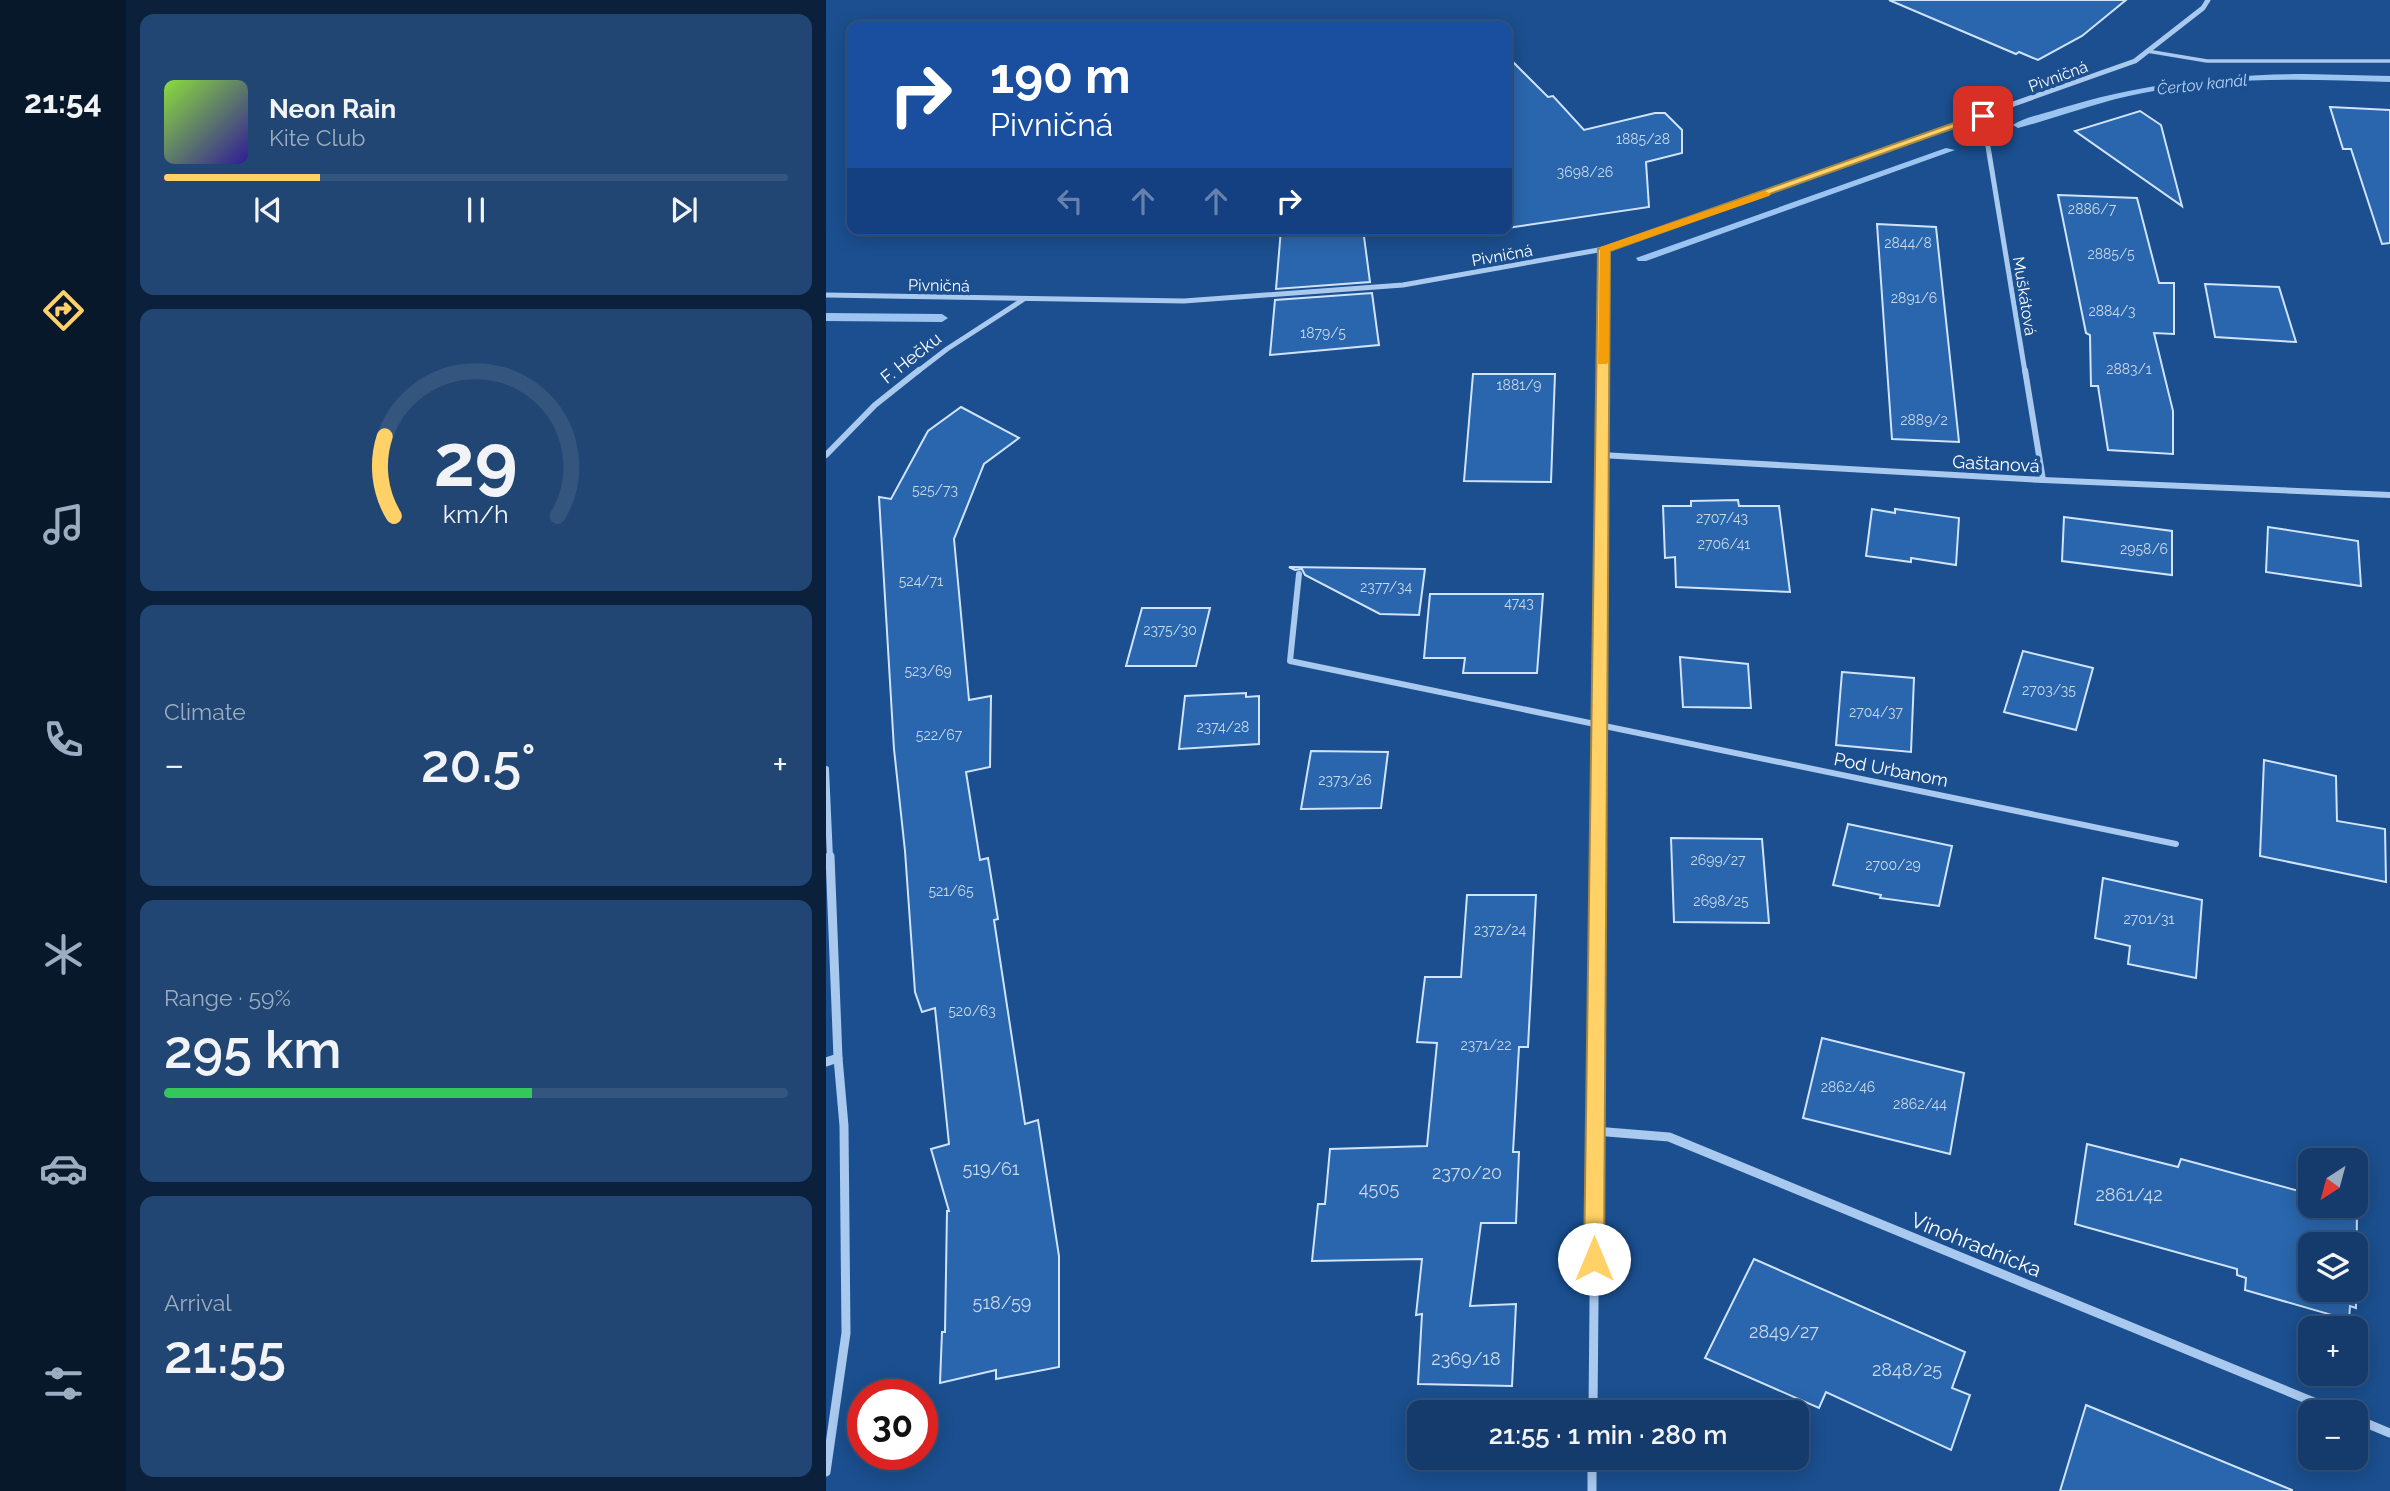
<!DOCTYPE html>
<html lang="en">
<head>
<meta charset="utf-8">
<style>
	body { margin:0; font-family:Raleway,sans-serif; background:#214673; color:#f1f3f6; height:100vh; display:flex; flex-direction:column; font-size:26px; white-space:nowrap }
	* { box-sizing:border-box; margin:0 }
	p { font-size:23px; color:#9dadc1 }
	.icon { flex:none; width:38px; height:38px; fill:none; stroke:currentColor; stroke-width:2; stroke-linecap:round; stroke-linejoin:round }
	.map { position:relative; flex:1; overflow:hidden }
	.details { display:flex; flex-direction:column; gap:14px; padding:14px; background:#0b203b; width:700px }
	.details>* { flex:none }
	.hud { position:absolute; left:21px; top:21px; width:665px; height:214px; border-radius:14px; box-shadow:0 4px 18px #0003,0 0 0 2px #33557e; background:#1a4fa0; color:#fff; overflow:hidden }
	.needle { width:46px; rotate:216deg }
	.fabs { position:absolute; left:1472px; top:1148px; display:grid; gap:14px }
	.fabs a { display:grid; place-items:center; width:70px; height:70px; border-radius:14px; background:#143b6b; box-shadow:0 4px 18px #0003,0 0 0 2px #33557e; font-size:35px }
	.speed { position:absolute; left:21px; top:1379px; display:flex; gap:14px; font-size:35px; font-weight:700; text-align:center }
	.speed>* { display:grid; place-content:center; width:91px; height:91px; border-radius:50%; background:#143b6b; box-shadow:0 4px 18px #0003,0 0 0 2px #33557e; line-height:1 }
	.speed .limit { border:10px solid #d22; background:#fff; color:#111 }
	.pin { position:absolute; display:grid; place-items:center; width:60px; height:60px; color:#fff; margin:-30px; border-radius:14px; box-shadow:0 4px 10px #0006 }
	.me { position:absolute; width:77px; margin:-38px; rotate:0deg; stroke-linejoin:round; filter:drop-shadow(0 0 5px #0008) }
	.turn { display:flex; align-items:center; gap:24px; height:147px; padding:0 28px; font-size:32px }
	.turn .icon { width:91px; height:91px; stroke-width:2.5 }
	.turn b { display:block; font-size:49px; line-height:60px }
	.lanes { display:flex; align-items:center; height:66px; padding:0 28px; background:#0003; justify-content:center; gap:35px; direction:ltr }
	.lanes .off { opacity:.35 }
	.big { font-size:52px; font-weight:600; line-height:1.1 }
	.details .card { flex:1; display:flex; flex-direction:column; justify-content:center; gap:10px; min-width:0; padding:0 24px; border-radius:14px; background:#214673 }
	.details .dial { align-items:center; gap:0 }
	.dial svg { height:182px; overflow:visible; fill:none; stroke:#33557e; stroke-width:7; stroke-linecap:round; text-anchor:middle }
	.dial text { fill:#f1f3f6; stroke:none }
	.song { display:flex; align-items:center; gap:21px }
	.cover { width:84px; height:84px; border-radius:10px; background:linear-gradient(135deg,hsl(90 70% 55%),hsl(250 70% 35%)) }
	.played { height:7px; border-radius:4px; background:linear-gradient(90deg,#ffd166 25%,#33557e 25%) }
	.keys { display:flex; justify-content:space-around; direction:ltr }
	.heat { display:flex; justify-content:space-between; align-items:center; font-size:38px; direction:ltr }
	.charge { height:10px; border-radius:5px; background:linear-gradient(90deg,#34c759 59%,#33557e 0) }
	.trip { position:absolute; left:581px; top:1400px; width:402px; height:70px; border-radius:14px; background:#143b6b; box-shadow:0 4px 18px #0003,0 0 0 2px #33557e; font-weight:600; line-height:70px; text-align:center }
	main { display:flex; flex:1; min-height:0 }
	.menu { display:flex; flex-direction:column; width:126px; justify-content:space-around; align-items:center; background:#08182b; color:#9dadc1 }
	.menu .icon { width:49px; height:49px }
	.menu .current { color:#ffd166 }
	.menu b { font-size:32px; color:#f1f3f6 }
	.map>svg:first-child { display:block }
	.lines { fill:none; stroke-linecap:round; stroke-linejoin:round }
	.stream { fill:#9cc4f0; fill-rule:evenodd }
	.building { fill:#2a66ad; stroke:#cfe3fa; stroke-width:2; fill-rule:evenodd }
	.lane { stroke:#a9c9ee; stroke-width:3.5 }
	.street-far2 { stroke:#a9c9ee; stroke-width:5 }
	.street-far1 { stroke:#a9c9ee; stroke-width:6 }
	.street { stroke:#a9c9ee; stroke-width:9 }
	.route { fill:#ffd166; stroke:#a68842; stroke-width:2 }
	.slow { fill:#f59e0b }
	.labels { text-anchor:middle; stroke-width:7; stroke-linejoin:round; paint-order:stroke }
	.number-label { font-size:14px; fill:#cad9ea }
	.far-street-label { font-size:16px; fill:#fff; stroke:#1b4f8f }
	.far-water-label { font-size:16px; font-style:italic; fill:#b5d3f5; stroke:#1b4f8f }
	.street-label { font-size:18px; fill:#fff; stroke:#1b4f8f }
	.near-number-label { font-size:18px; fill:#cad9ea }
	.near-street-label { font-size:21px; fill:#fff; stroke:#1b4f8f }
</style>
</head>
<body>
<main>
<nav class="menu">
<b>21:54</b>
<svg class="icon current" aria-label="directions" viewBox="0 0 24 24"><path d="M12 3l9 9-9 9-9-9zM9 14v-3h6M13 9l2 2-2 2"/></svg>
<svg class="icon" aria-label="music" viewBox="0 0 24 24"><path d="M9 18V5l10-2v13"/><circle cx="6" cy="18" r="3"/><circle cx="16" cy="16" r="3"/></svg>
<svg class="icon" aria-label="phone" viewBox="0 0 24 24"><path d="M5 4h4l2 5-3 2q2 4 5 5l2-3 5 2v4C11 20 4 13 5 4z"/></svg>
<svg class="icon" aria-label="climate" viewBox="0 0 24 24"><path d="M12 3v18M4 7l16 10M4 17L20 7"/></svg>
<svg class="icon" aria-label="car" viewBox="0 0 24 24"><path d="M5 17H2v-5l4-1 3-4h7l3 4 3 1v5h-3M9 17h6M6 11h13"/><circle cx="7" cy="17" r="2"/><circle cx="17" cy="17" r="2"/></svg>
<svg class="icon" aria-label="filters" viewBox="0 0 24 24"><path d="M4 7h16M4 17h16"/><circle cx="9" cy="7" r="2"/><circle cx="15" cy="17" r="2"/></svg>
</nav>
<section class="details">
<div class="card">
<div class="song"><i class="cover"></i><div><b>Neon Rain</b><p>Kite Club</p></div></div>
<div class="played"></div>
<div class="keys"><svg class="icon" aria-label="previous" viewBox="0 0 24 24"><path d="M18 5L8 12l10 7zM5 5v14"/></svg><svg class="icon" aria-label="pause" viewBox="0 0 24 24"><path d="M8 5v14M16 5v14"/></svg><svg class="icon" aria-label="next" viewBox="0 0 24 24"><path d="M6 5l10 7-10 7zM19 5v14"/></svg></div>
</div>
<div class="card dial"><svg viewBox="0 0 100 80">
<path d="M14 69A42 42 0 1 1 86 69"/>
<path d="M14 69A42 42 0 0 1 10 34" stroke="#ffd166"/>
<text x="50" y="56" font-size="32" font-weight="700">29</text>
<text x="50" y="72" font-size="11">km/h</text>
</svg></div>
<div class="card"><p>Climate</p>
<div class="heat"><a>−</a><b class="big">20.5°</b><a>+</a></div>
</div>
<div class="card"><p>Range · 59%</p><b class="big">295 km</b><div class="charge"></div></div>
<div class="card"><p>Arrival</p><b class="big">21:55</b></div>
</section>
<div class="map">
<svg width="1564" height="1491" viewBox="0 0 1564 1491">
	<rect width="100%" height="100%" fill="#1b4f8f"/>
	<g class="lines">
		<!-- stream -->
		<g class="stream">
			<path d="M1479 74 1564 76V82C1482 79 1398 76 1317 93 1274 101 1234 117 1192 128L1187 125C1198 117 1218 114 1232 109 1313 84 1393 74 1479 74Z"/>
			<path d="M1120 148 1129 150 820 261H812L810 258Z"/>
			<path d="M0 313 116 314 122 318 116 322 0 321Z"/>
		</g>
	</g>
	<!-- building -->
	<g class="building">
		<path d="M1063 0H1300L1256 36 1212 60 1193 52 1190 54Z"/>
		<path d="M681 56 722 97 727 96 758 130 829 113H839L856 130V153L820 162 823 207 681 228Z"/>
		<path d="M1504 107 1564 110V243L1556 244 1525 149H1517Z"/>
		<path d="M1314 111 1335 125 1356 206 1249 131Z"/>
		<path d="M1232 195 1311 198 1333 283H1348V334L1328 333 1347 411V454L1282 450 1272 386H1265L1264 335 1260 333Z"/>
		<path d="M1051 224 1110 227 1133 442 1066 439Z"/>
		<path d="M455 229H537L544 282 450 289Z"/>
		<path d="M1379 284 1453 287 1470 342 1389 337Z"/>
		<path d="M546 293 553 345 444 355 449 300Z"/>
		<path d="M647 374H729L725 482 638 481Z"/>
		<path d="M135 407 193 438 158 464 128 539 143 700 165 696 164 767 140 772 154 860 162 858 172 919 168 920 199 1124 212 1120 233 1256V1367L170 1379V1370L114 1383 116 1332H119L121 1211H123L105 1149 123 1144 109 1008 96 1012 89 992 79 851 68 749 53 497 65 499 102 431Z"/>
		<path d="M912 500 913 506H953L964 592 850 587 849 557 839 558 837 506H865V501Z"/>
		<path d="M1046 509 1069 513V509L1133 518 1130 565 1085 558V562L1040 556Z"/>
		<path d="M1238 517 1346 531V575L1236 561Z"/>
		<path d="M1442 527 1532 541 1535 586 1440 572Z"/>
		<path d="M463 567 599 569 593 615 554 614 479 575 476 569 469 570Z"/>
		<path d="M604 594H717L711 673H637L639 658H598Z"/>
		<path d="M316 608H384L370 666H300Z"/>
		<path d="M1197 651 1267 668 1250 730 1178 712Z"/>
		<path d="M854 657 922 664 925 708 857 707Z"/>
		<path d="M1016 672 1088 678 1085 752 1010 745Z"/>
		<path d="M420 693V697L433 696V744L353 749 359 696Z"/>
		<path d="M485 751 562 752 555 808 475 809Z"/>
		<path d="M1438 760 1510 776 1511 821 1559 829 1560 882 1434 856Z"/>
		<path d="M1022 824 1126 846 1113 906 1054 898 1055 895 1007 885Z"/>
		<path d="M845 838 936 839 943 923 848 922Z"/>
		<path d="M1277 878 1376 900 1370 978 1302 964 1304 946 1269 938Z"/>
		<path d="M641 895H710L702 1047H693L687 1152H693L690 1223H655L644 1306 690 1304 686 1386 592 1384 596 1314 590 1315 596 1259 486 1261 492 1204H499L504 1149 601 1146 611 1043 591 1042 599 977H635Z"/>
		<path d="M996 1038 1138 1073 1124 1154 977 1118Z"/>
		<path d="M1261 1144 1352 1167 1355 1159 1484 1194V1206L1531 1207 1530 1308 1524 1306 1523 1320 1419 1290 1420 1278 1411 1275V1269L1249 1224ZM1484 1244H1530V1290H1484Z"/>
		<path d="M928 1259 1139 1352 1126 1388 1144 1395 1125 1450 1000 1392 993 1408 879 1358Z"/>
		<path d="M1260 1405 1466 1490V1491H1234Z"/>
	</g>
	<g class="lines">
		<!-- lane -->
		<path class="lane" d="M1321 51 1381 61H1564"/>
		<!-- street-far2 -->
		<g class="street-far2">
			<path d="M1157 116 1199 372"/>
			<path d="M0 295 358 301 577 285 778 249 1309 61 1377 8 1382 0"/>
			<path d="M91 372 121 349 198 299"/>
			<path d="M777 372 778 249"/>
		</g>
		<!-- street-far1 -->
		<g class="street-far1">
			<path d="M1199 370 1217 480"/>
			<path d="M0 455 49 405 93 370"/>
			<path d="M775 455 1217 480 1564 495"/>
			<path d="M473 574 464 661 1350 844"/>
			<path d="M0 769 4 858"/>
			<path d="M772 858 777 370"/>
		</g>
		<!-- street -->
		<g class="street">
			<path d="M0 1062 12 1058"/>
			<path d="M769 1131 843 1137 1512 1412"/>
			<path d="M767 1412 772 856"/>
			<path d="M1530 1419 1564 1433"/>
			<path d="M766 1458V1491"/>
			<path d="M0 1472 20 1333 18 1126 12 1058 4 856"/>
		</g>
	</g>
	<!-- route -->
	<path class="route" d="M1153 114 1162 116 784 251 778 1259 775 1266 768 1268 761 1266 758 1259 772 249Z"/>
	<!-- slow -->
	<path class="slow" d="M939 191 945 194 943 196 784 251 783 361 781 364H772L774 247Z"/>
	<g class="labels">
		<!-- number labels -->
		<g class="number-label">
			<text x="817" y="144">1885/28</text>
			<text x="759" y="177">3698/26</text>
			<text x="1266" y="214">2886/7</text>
			<text x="1082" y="248">2844/8</text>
			<text x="1285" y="259">2885/5</text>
			<text x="1088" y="303">2891/6</text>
			<text x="1286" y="316">2884/3</text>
			<text x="497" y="338">1879/5</text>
			<text x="1303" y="374">2883/1</text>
			<text x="693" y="390">1881/9</text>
			<text x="1098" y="425">2889/2</text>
			<text x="109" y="495">525/73</text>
			<text x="896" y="523">2707/43</text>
			<text x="898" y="549">2706/41</text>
			<text x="1318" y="554">2958/6</text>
			<text x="95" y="586">524/71</text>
			<text x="560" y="592">2377/34</text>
			<text x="693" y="608">4743</text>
			<text x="344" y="635">2375/30</text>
			<text x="102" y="676">523/69</text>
			<text x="1223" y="695">2703/35</text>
			<text x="1050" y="717">2704/37</text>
			<text x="397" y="732">2374/28</text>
			<text x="113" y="740">522/67</text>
			<text x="519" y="785">2373/26</text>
			<text x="892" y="865">2699/27</text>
			<text x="1067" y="870">2700/29</text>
			<text x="125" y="896">521/65</text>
			<text x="895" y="906">2698/25</text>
			<text x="1323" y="924">2701/31</text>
			<text x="674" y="935">2372/24</text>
			<text x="146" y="1016">520/63</text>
			<text x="660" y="1050">2371/22</text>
			<text x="1022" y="1092">2862/46</text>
			<text x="1094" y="1109">2862/44</text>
		</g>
		<!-- far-street labels -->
		<g class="far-street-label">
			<text transform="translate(1232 76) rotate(-20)" y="6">Pivničná</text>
			<text transform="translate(676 255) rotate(-10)" y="6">Pivničná</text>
			<text transform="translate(113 285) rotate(1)" y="6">Pivničná</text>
			<text transform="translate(1199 296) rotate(81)" y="6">Muškátová</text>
		</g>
		<!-- far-water labels -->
		<g class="far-water-label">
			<text transform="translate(1376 84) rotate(-6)" y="6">Čertov kanál</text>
		</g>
		<!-- street labels -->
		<g class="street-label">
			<text transform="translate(85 358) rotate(-38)" y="6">F. Hečku</text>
			<text transform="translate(1170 464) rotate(3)" y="6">Gaštanová</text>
			<text transform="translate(1065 770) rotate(11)" y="6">Pod Urbanom</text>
		</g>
		<!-- near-number labels -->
		<g class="near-number-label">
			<text x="165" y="1175">519/61</text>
			<text x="641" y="1179">2370/20</text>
			<text x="553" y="1195">4505</text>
			<text x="1303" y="1201">2861/42</text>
			<text x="176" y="1309">518/59</text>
			<text x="958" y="1338">2849/27</text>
			<text x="640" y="1365">2369/18</text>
			<text x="1081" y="1376">2848/25</text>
		</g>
		<!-- near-street labels -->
		<g class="near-street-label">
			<text transform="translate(1150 1245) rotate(22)" y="7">Vinohradnícka</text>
		</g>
	</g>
</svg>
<div class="fabs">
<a><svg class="needle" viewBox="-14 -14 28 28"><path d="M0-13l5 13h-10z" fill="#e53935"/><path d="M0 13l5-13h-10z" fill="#9dadc1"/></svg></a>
<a><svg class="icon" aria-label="layers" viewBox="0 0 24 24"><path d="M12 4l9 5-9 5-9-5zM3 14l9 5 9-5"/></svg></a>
<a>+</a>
<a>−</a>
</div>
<div class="speed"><div class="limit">30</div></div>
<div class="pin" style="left:1157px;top:116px;background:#d93025"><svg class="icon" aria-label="arrive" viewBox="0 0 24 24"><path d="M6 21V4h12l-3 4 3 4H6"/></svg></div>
<svg class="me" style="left:768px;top:1259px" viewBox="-20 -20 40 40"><circle r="19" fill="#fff"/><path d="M0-13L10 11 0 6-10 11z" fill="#ffd166"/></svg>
<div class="trip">21:55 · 1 min · 280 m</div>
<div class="hud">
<div class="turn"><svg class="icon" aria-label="right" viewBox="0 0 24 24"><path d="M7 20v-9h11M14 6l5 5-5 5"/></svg><div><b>190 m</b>Pivničná</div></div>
<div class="lanes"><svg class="icon off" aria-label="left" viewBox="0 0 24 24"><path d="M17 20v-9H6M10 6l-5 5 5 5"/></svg><svg class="icon off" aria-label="ahead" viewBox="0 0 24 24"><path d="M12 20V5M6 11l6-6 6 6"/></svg><svg class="icon off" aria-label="ahead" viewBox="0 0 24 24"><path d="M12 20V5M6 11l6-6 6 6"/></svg><svg class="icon" aria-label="right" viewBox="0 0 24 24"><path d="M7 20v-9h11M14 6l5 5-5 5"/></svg></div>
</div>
</div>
</main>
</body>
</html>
